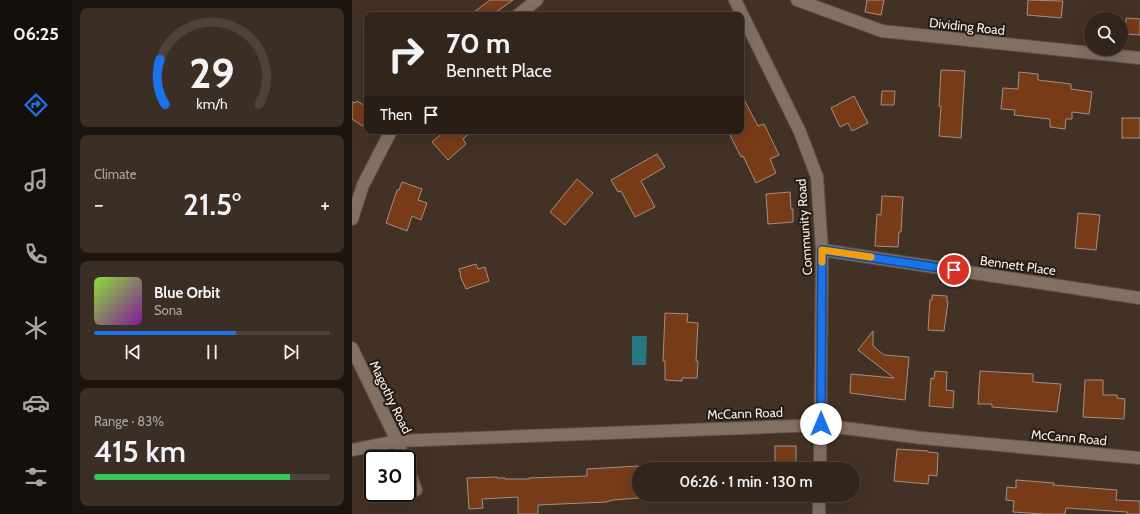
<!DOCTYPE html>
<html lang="en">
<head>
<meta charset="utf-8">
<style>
	body { margin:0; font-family:Cabin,sans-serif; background:#3a2e25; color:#f1f3f6; height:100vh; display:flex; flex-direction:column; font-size:15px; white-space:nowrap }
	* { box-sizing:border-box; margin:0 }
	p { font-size:13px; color:#a8a5a3 }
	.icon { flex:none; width:22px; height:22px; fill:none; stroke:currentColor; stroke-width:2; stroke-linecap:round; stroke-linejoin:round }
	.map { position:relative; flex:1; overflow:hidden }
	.side { display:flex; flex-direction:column; gap:8px; padding:8px; background:#1c150f; width:280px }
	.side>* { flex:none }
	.banner { position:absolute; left:12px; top:12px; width:380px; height:122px; border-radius:8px; box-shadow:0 4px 16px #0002,0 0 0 1px #4d433b; background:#32261c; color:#f1f3f6; overflow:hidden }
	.buttons { position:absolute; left:732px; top:12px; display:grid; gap:8px }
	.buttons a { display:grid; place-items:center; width:44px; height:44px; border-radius:50%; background:#32261c; box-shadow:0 4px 16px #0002,0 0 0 1px #4d433b; font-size:20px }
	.speed { position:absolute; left:12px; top:450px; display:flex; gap:8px; font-size:20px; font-weight:700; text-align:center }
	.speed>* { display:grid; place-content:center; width:52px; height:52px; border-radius:50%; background:#32261c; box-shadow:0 4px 16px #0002,0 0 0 1px #4d433b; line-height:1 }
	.speed .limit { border:2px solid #111; border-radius:6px; background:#fff; color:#111 }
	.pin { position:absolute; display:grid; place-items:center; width:34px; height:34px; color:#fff; margin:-17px; border:2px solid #fff; border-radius:50%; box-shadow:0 1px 4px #0007 }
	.me { position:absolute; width:44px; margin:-22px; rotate:0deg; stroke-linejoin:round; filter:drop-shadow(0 0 3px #0008) }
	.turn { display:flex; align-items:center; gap:14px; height:84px; padding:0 16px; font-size:18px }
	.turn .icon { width:52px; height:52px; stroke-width:2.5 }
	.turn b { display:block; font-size:28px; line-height:34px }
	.then { display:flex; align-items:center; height:38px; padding:0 16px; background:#0003; gap:8px; font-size:15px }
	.big { font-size:30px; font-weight:600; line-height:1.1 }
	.side .widget { flex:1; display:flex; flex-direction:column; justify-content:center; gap:6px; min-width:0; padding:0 14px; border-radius:8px; background:#3a2e25 }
	.side .dial { align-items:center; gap:0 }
	.dial svg { height:104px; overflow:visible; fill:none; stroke:#4d433b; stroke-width:7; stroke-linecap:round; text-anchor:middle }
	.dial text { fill:#f1f3f6; stroke:none }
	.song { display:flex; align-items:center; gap:12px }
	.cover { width:48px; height:48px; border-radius:6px; background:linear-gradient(135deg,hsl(90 70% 55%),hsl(290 70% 35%)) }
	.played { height:4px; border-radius:2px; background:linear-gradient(90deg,#1a73e8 60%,#4d433b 60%) }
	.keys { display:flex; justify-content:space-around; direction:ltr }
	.heat { display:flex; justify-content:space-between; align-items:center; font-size:22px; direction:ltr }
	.charge { height:6px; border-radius:3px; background:linear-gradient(90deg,#34c759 83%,#4d433b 0) }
	.trip { position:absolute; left:280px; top:462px; width:228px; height:40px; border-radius:20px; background:#32261c; box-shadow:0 4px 16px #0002,0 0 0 1px #4d433b; font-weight:600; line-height:40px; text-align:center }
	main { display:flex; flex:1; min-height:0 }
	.menu { display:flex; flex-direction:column; width:72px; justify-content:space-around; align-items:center; background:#140f0b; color:#a8a5a3 }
	.menu .icon { width:28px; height:28px }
	.menu .selected { color:#1a73e8 }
	.menu b { font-size:18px; color:#f1f3f6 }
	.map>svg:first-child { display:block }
	.water { fill:url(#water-ripples) }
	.building { fill:#773b18; stroke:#a58f84 }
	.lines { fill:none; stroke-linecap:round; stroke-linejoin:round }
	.minor-casing { stroke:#5e5145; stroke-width:14 }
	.minor { stroke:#827062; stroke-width:12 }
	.route-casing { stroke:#114b97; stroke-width:10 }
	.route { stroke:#1a73e8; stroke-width:7 }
	.slow { stroke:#f59e0b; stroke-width:7 }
	.labels { text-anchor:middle; stroke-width:4; stroke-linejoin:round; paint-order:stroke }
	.street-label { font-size:13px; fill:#f9eee6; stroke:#231c16 }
</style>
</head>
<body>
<main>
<nav class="menu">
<b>06:25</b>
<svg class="icon selected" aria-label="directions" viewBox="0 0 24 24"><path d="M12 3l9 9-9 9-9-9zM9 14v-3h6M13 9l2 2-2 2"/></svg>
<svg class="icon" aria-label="music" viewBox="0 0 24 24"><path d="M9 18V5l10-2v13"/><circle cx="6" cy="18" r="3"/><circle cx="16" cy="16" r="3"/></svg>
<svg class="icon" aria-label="phone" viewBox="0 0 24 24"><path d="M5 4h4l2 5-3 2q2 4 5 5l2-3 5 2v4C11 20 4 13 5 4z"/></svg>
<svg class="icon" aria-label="climate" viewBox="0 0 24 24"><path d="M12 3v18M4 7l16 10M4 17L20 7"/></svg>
<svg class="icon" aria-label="car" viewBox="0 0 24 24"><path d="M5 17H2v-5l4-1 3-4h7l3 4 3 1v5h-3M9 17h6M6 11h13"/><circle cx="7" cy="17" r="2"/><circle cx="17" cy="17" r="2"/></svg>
<svg class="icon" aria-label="filters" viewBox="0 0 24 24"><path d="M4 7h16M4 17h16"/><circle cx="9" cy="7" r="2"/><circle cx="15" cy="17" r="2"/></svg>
</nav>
<section class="side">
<div class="widget dial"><svg viewBox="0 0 100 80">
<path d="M14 69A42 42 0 1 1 86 69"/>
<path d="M14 69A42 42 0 0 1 10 34" stroke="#1a73e8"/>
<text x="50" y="56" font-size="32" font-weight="700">29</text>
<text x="50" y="72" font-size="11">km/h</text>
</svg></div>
<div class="widget"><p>Climate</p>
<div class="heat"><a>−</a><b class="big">21.5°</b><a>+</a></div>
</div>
<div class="widget">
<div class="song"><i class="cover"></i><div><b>Blue Orbit</b><p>Sona</p></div></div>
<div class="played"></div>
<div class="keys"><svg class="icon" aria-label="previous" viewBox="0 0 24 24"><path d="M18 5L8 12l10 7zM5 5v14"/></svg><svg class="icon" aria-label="pause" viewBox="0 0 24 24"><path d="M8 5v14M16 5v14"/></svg><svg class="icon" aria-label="next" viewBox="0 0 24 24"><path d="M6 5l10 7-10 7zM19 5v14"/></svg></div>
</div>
<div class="widget"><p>Range · 83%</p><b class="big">415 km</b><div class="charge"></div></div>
</section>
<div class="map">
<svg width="788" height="514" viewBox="0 0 788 514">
	<defs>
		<pattern id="water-ripples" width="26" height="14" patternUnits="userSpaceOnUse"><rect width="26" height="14" fill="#277880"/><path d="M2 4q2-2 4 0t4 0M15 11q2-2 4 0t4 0" fill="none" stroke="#396062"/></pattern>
	</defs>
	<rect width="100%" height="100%" fill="#423225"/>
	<!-- water -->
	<path class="water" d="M280 336H295L294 365H280Z"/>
	<!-- building -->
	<g class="building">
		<path d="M138 0H161L140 15H118Z"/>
		<path d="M515 0H532L529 15 513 12Z"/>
		<path d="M676 0 711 1 709 18 675 15Z"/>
		<path d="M774 18 788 19V35L773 34Z"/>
		<path d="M589 70 613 71 609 138 587 136 589 106H587Z"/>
		<path d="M667 72 686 74V80L719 84V89L740 92 737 114 720 112V119H714L713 129 698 127V119L662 115 663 110 649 109 651 88 666 89Z"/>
		<path d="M530 91H543L542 105H529Z"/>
		<path d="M389 94 406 126 412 124 427 155 418 159 424 173 404 183 391 156 389 157 376 131H389Z"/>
		<path d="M502 96 516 123 500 131 496 123 488 127 479 108Z"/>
		<path d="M5 101 15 107V129L0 119V102L3 103Z"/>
		<rect x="770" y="118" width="18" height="20"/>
		<path d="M93 131H120L111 139 114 144 96 160 80 142Z"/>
		<path d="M305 154 313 167 289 181 303 207 283 217 269 191 266 192 259 180Z"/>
		<path d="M225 179 241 193 213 225 198 212Z"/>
		<path d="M50 182 70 189 66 200 75 203 69 220 60 216 55 231 34 223 45 190H47Z"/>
		<path d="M438 192 439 209H441V222L416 224 414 194Z"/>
		<path d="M530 196 551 197 549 232H547L546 247 523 246 525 214 529 215Z"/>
		<path d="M726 213 748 215 744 250 723 248Z"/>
		<path d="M124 264 126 269 133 267 137 281 114 289 108 276 109 275 107 269Z"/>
		<path d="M580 295 595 296V302H596L592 331 576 330 578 300H580Z"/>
		<path d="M313 313 336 314 335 322 346 323 344 361H346L345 378H330V381L313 380V361H311Z"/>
		<path d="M521 331V346L532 355 557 357 553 400 498 393 499 374 542 378 506 350Z"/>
		<path d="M583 371 595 372 594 390 602 391 601 408 577 406 579 378 582 379Z"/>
		<path d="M628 371 681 374V382L709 384 705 412 640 407V404H626Z"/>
		<path d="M733 380H751V395H765V398L773 399 772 419 731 417Z"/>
		<rect x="423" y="446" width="21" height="19"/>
		<path d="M545 449 576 451V452L586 453 585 476 577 475 576 484 542 481Z"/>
		<path d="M287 466V498L261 500 254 502 186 505V514H166V497L130 499 131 508 117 509 115 478 145 477V478H153V479H177V478L235 476V469Z"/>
		<path d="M664 480 702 483 701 485 765 490 764 500 788 501V514H775V512L714 508 713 514H692L661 512 662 501 654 500 655 487 664 488Z"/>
	</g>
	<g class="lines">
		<defs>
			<g id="minor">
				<path d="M383 0 448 132 465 177 470 250 468 469"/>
				<path d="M445 0 530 31 788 58"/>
				<path d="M166 15 185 0"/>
				<path d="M0 219 11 185 39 131"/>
				<path d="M470 250 788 298"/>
				<path d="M0 348 45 441 52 459"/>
				<path d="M0 450 45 441 469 425 570 438 788 458"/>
				<path d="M55 466 64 490"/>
				<path d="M467 514V495"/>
			</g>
		</defs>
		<!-- minor casing -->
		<use href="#minor" class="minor-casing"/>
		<!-- minor -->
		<use href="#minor" class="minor"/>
	</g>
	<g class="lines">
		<defs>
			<path id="route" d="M469 424 470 250 602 270"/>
		</defs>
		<!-- route casing -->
		<use href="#route" class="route-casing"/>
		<!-- route -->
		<use href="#route" class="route"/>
		<!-- slow -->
		<path class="slow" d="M470 262V250L519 257"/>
	</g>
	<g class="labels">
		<!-- street labels -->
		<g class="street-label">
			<text transform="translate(615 26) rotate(6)" y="5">Dividing Road</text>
			<text transform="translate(452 227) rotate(-94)" y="5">Community Road</text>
			<text transform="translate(666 265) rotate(8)" y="5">Bennett Place</text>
			<text transform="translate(39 397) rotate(64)" y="5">Magothy Road</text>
			<text transform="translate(393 413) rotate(-2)" y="5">McCann Road</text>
			<text transform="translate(717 437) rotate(5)" y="5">McCann Road</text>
		</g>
	</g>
</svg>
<div class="buttons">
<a><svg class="icon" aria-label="search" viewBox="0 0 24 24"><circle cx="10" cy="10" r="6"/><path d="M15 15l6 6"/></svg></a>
</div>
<div class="speed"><div class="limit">30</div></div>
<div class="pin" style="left:602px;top:270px;background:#d93025"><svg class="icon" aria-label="arrive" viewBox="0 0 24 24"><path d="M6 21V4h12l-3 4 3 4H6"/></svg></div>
<svg class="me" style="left:469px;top:424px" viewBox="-20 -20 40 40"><circle r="19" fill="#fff"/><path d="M0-13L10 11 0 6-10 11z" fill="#1a73e8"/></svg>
<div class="trip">06:26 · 1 min · 130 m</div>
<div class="banner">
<div class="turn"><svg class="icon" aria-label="right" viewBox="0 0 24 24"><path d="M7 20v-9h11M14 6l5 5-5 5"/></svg><div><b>70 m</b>Bennett Place</div></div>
<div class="then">Then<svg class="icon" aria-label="arrive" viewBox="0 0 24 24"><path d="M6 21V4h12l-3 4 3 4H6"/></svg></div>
</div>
</div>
</main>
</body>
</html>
